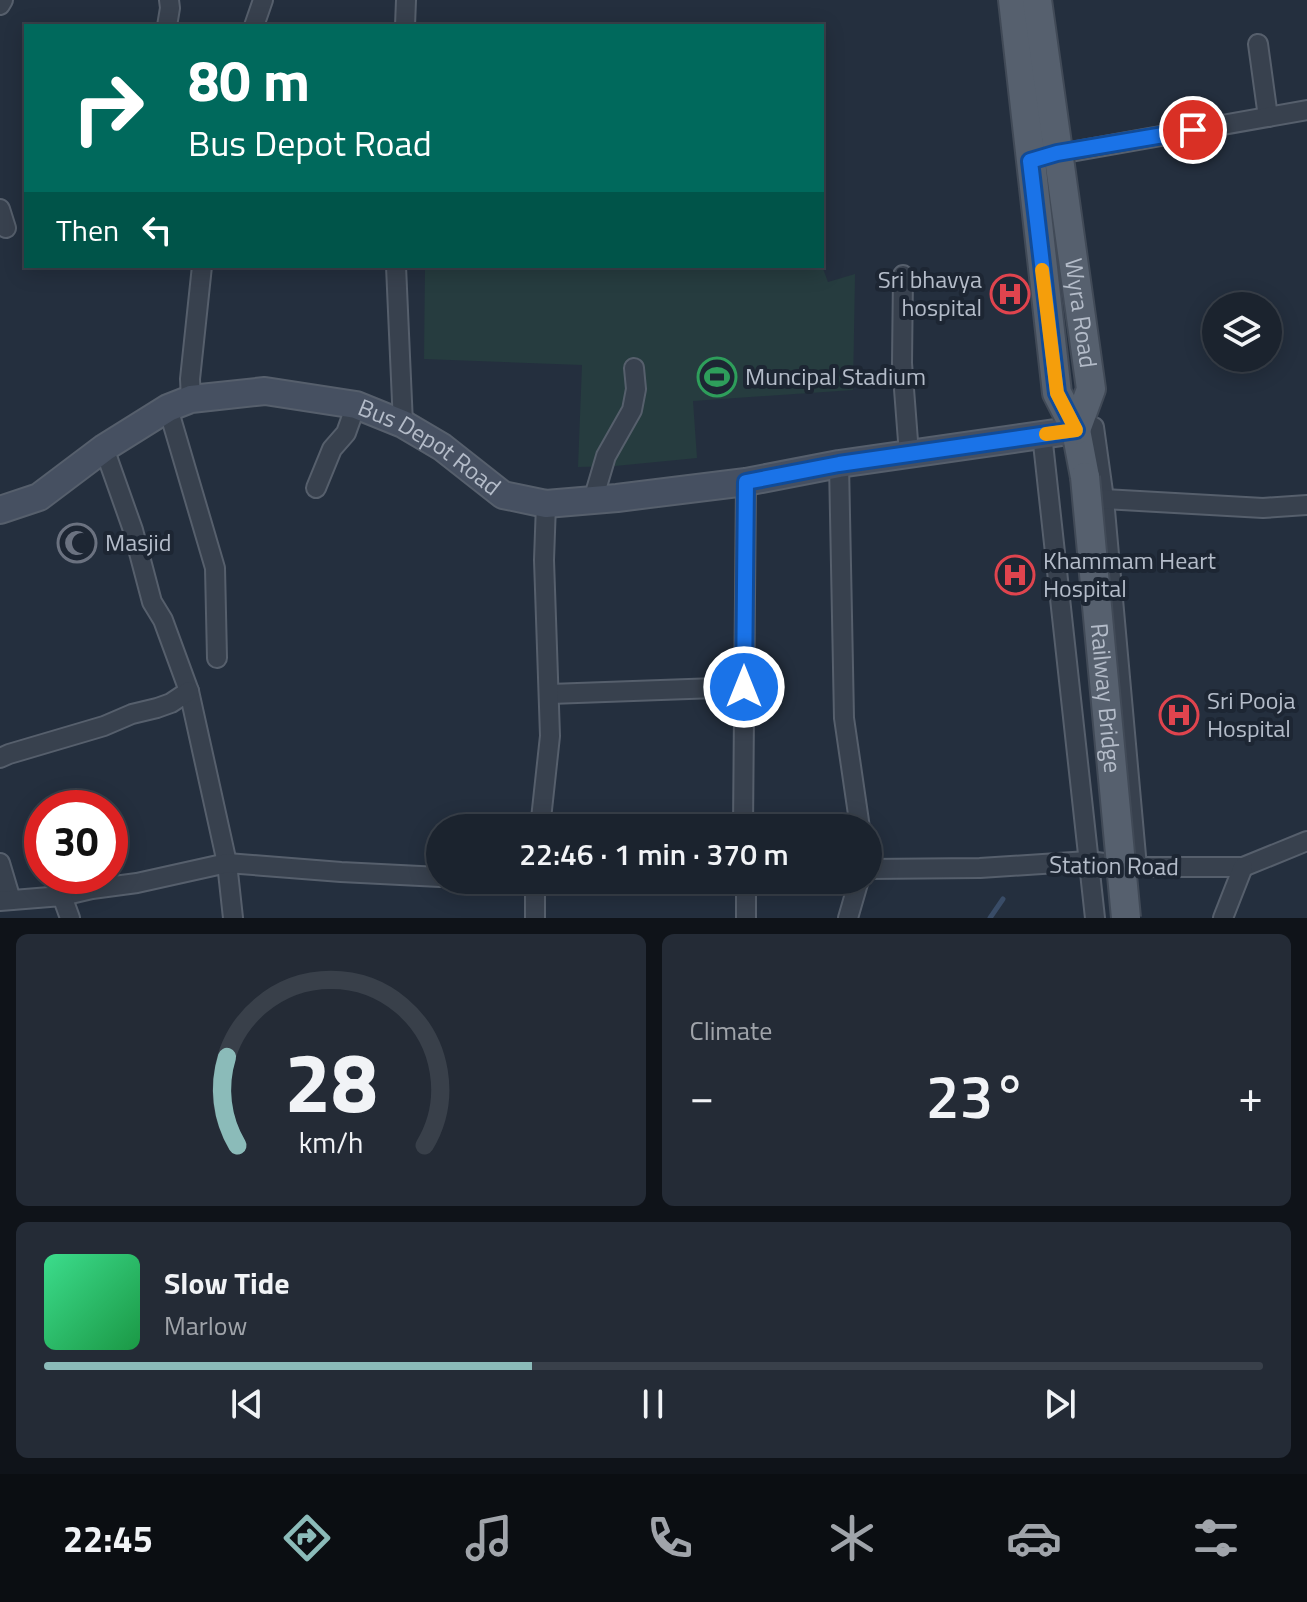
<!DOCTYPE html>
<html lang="en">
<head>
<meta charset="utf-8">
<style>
	body { margin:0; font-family:"Titillium Web",sans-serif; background:#242b36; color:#f1f3f6; height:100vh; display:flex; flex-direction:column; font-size:30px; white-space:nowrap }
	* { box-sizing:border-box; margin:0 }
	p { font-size:26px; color:#a0a4aa }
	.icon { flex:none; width:44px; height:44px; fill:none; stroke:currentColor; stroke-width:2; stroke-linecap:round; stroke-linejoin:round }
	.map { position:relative; height:918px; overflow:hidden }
	.drawer { display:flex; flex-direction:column; gap:16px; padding:16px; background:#0f1319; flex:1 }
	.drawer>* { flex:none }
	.hud { position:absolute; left:24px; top:24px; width:800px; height:244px; border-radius:0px; box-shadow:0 4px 20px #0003,0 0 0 2px #39404a; background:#00695c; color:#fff; overflow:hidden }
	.fabs { position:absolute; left:1202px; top:292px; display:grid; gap:16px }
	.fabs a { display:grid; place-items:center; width:80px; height:80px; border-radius:50%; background:#1b232e; box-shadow:0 4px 20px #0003,0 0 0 2px #39404a; font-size:40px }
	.speed { position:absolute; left:24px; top:790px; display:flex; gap:16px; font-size:40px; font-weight:700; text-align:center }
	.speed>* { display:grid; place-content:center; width:104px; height:104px; border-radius:50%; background:#1b232e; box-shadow:0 4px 20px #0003,0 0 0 2px #39404a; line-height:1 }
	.speed .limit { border:12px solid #d22; background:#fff; color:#111 }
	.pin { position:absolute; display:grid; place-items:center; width:68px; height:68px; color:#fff; margin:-34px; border:4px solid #fff; border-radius:50%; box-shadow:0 2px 8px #0007 }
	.me { position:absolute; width:88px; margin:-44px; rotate:0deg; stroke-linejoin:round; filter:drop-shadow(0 0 6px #0008) }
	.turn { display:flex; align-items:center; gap:28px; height:168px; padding:0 32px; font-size:36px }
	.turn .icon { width:104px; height:104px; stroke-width:2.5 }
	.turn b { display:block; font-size:56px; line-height:68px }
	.then { display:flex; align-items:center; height:76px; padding:0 32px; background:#0003; gap:16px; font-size:30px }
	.big { font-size:60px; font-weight:600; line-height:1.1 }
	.drawer .widget { flex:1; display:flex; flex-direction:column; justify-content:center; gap:12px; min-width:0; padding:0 28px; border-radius:12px; background:#242b36 }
	.drawer .dial { align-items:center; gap:0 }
	.dial svg { height:208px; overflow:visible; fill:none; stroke:#39404a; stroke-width:7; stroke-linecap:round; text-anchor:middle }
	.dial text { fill:#f1f3f6; stroke:none }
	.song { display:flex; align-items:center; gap:24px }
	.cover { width:96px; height:96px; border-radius:12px; background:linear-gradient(135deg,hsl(150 70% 55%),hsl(140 70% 35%)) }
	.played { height:8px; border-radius:4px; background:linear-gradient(90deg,#8bbbb9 40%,#39404a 40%) }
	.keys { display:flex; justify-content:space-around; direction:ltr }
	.heat { display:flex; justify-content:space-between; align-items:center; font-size:44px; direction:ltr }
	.drawer .tiles { flex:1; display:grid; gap:16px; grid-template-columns:1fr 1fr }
	.widget:last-child { grid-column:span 2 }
	.trip { position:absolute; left:426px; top:814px; width:456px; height:80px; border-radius:40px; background:#1b232e; box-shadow:0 4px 20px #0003,0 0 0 2px #39404a; font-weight:600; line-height:80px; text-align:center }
	.tabs { display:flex; height:128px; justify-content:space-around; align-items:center; background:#0b0e12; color:#a0a4aa }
	.tabs .icon { width:56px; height:56px }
	.tabs .current { color:#8bbbb9 }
	.tabs b { font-size:36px; color:#f1f3f6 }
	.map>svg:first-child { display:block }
	.grass { fill:#263c3f }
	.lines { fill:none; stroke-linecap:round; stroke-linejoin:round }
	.stream { stroke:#394c67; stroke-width:5 }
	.street-casing { stroke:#565f6c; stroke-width:22 }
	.secondary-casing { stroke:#565f6c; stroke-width:30 }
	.primary-casing { stroke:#414a57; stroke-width:32 }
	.street { stroke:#38414e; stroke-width:18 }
	.secondary { stroke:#465061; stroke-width:26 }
	.primary { stroke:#56606e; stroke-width:28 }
	.primary-bridge-casing { stroke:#414a57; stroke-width:32; stroke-linecap:butt }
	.primary-bridge { stroke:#56606e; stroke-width:28 }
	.route-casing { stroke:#114b97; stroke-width:20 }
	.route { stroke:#1a73e8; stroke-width:14 }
	.slow { stroke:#f59e0b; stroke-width:14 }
	.labels { text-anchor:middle; stroke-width:8; stroke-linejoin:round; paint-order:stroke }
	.poi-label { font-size:24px; fill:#b4bcc9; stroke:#1d2633; text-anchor:start }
	.street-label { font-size:24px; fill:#b4bcc9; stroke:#1d2633 }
</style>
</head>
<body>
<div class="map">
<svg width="1307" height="918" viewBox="0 0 1307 918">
	<rect width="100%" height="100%" fill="#242f3e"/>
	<!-- grass -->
	<path class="grass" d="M425 266H822L828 282 855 274 853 390 693 401 697 458 615 466 578 467 582 365 424 359Z"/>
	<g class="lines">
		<!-- stream -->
		<path class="stream" d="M990 918 1003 899"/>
		<defs>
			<g id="street">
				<path d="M0 5 3 0"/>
				<path d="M167 26 170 8 169 0"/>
				<path d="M254 26 263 0"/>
				<path d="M405 26 406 0"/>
				<path d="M1258 44 1268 117"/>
				<path d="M1048 156 1307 110"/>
				<path d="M0 209 6 228"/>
				<path d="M396 266 403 424"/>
				<path d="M903 275 902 363 909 454"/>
				<path d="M191 399 190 379 202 266"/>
				<path d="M168 408 215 568 217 658"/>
				<path d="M1076 430 1094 427 1104 499 1137 867"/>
				<path d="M1042 434 1095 918"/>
				<path d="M104 448 133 530 152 602 163 620 189 691 227 863 233 918"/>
				<path d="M839 464 844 718 860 828"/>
				<path d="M316 488 332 449 346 433 356 405"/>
				<path d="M1104 499 1263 508 1307 505"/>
				<path d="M593 500 606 456 632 410 636 389 634 368"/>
				<path d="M550 694 744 687"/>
				<path d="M0 758 9 754 104 726 132 714 157 708 171 703 189 691"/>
				<path d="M540 828 550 736 544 560 546 504"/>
				<path d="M743 828 746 482"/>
				<path d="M0 863 11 900"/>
				<path d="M868 869 980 868 1088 861 1137 867H1243L1307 841"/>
				<path d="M493 880 534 884 667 880"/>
				<path d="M535 880V918"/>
				<path d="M746 880V918"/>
				<path d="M62 896 92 889 137 883 227 863 341 872 440 877"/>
				<path d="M0 901 62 896 70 918"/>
				<path d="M848 918 859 880"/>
				<path d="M1223 918 1243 867"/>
			</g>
			<g id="secondary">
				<path id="s1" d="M0 510 39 497 104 448 168 408 191 399 265 391 356 405 403 424 442 447 503 495 546 504 617 498 746 482 839 464 1076 430"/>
			</g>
			<g id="primary">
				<path d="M1013 0 1057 393 1076 430 1085 477"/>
				<path id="s2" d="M1037 0 1091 389 1076 430"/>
			</g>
		</defs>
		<!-- street casing -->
		<use href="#street" class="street-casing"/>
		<!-- secondary casing -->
		<use href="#secondary" class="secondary-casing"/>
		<!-- primary casing -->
		<use href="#primary" class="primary-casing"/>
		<!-- street -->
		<use href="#street" class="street"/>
		<!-- secondary -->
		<use href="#secondary" class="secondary"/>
		<!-- primary -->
		<use href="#primary" class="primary"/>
		<defs>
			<g id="primary-bridge">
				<path id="s3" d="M1085 477 1126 918"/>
			</g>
		</defs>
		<!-- primary-bridge casing -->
		<use href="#primary-bridge" class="primary-bridge-casing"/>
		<!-- primary-bridge -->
		<use href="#primary-bridge" class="primary-bridge"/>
	</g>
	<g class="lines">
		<defs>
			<path id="route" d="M744 687 746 482 839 464 1076 430 1057 393 1030 161 1057 153 1193 130"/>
		</defs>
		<!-- route casing -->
		<use href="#route" class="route-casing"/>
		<!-- route -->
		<use href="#route" class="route"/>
		<!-- slow -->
		<path class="slow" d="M1042 270 1057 393 1076 430 1046 434"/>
	</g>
	<!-- icons -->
	<defs>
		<symbol id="hospital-ring" viewBox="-11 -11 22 22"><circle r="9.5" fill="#1d2633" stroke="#e0444e" stroke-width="1.5"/><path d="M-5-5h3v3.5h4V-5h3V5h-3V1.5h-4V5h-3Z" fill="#e0444e"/></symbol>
		<symbol id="stadium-ring" viewBox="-11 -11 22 22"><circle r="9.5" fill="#1d2633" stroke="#2e9e5b" stroke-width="1.5"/><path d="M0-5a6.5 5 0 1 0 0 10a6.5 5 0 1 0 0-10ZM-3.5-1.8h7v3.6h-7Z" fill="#2e9e5b"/></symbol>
		<symbol id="mosque-ring" viewBox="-11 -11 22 22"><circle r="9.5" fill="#1d2633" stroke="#6b7280" stroke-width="1.5"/><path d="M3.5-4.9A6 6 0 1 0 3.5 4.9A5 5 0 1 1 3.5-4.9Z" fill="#6b7280"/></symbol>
	</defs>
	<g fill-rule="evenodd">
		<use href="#hospital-ring" x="988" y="272" width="44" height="44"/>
		<use href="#stadium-ring" x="695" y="355" width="44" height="44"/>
		<use href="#mosque-ring" x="55" y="521" width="44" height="44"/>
		<use href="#hospital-ring" x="993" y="553" width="44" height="44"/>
		<use href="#hospital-ring" x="1157" y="693" width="44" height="44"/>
	</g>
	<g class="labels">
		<!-- poi labels -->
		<g class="poi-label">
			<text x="982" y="288" text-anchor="end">Sri bhavya<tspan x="982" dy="28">hospital</tspan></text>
			<text x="745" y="385">Muncipal Stadium</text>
			<text x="105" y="551">Masjid</text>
			<text x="1043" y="569">Khammam Heart<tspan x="1043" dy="28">Hospital</tspan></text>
			<text x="1207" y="709">Sri Pooja<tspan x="1207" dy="28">Hospital</tspan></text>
		</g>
		<!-- street labels -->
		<g class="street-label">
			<text dy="8" stroke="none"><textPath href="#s2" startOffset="316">Wyra Road</textPath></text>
			<text dy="8" stroke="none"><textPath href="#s1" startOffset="474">Bus Depot Road</textPath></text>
			<text dy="8" stroke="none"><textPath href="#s3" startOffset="222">Railway Bridge</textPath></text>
			<text transform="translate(1114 866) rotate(1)" y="8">Station Road</text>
		</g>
	</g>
</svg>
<div class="fabs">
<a><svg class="icon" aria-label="layers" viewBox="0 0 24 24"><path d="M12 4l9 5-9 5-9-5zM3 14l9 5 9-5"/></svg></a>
</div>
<div class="speed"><div class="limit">30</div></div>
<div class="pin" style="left:1193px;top:130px;background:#d93025"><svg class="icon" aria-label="arrive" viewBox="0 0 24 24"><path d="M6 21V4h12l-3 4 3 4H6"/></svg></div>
<svg class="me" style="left:744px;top:687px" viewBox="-20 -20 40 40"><circle r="17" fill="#1a73e8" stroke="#fff" stroke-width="3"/><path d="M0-11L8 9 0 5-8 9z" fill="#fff"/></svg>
<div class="trip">22:46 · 1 min · 370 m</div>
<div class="hud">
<div class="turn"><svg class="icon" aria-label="right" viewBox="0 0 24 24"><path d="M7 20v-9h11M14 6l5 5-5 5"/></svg><div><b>80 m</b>Bus Depot Road</div></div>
<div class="then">Then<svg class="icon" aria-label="left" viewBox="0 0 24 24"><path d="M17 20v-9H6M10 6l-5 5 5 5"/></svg></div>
</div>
</div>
<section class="drawer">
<div class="tiles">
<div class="widget dial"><svg viewBox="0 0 100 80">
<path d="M14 69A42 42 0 1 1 86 69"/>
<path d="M14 69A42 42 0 0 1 10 35" stroke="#8bbbb9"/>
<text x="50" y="56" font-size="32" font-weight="700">28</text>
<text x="50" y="72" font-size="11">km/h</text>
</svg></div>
<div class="widget"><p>Climate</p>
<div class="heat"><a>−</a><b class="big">23°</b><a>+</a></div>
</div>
<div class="widget">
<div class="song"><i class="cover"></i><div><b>Slow Tide</b><p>Marlow</p></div></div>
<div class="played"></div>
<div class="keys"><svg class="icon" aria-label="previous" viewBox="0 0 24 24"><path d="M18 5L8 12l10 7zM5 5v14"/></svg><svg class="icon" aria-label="pause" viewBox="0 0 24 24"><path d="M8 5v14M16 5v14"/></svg><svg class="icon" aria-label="next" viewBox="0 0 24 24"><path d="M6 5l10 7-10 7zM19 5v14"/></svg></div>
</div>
</div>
</section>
<nav class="tabs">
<b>22:45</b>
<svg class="icon current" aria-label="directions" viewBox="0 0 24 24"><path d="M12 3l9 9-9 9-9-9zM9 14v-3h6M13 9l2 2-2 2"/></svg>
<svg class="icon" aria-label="music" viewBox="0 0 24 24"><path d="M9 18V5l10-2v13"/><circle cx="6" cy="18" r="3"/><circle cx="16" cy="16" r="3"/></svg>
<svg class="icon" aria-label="phone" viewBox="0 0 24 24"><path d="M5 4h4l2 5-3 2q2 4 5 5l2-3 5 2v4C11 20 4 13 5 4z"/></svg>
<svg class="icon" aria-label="climate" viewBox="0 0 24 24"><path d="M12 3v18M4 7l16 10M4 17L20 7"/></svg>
<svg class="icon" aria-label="car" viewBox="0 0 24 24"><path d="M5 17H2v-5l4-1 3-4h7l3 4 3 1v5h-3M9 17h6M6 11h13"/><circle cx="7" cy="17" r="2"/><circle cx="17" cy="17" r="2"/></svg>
<svg class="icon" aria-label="filters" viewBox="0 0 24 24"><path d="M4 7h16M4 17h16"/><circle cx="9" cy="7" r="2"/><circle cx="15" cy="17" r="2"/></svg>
</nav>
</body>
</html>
